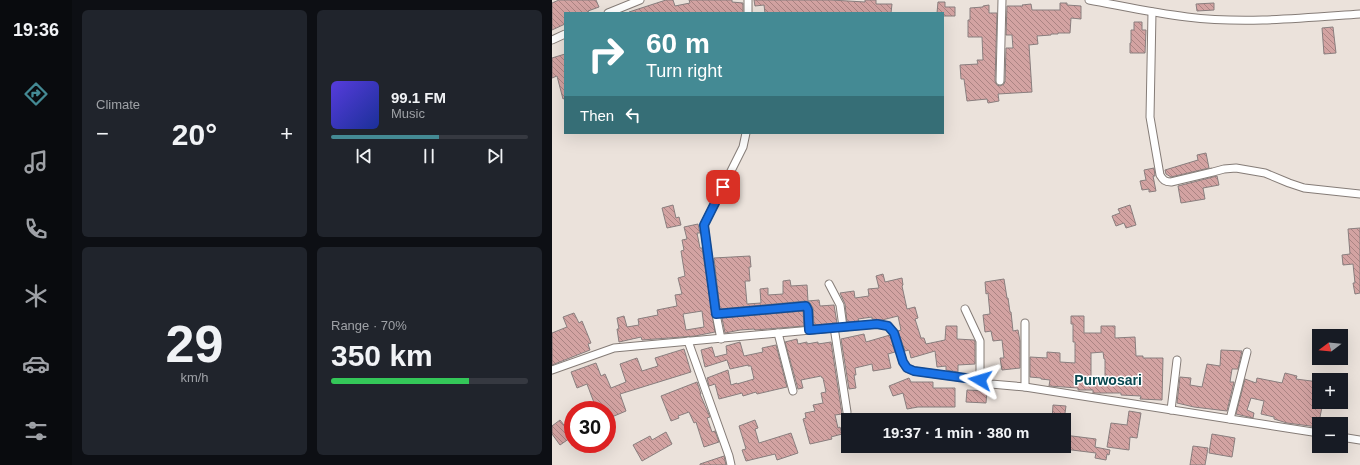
<!DOCTYPE html>
<html lang="en">
<head>
<meta charset="utf-8">
<style>
	body { margin:0; font-family:Arial,sans-serif; background:#20242c; color:#f1f3f6; height:100vh; display:flex; flex-direction:column; font-size:15px; white-space:nowrap }
	* { box-sizing:border-box; margin:0 }
	p { font-size:13px; color:#9ea1a6 }
	.icon { flex:none; width:22px; height:22px; fill:none; stroke:currentColor; stroke-width:2; stroke-linecap:round; stroke-linejoin:round }
	.map { position:relative; flex:1; overflow:hidden }
	.drawer { display:flex; flex-direction:column; gap:10px; padding:10px; background:#0d0f14; width:480px }
	.drawer>* { flex:none }
	.hud { position:absolute; left:12px; top:12px; width:380px; height:122px; border-radius:0px; box-shadow:0 4px 16px #0002; background:#448a94; color:#fff; overflow:hidden }
	.needle { width:26px; rotate:254deg }
	.buttons { position:absolute; left:760px; top:329px; display:grid; gap:8px }
	.buttons a { display:grid; place-items:center; width:36px; height:36px; border-radius:0px; background:#171b24; box-shadow:0 4px 16px #0002; font-size:20px }
	.speed { position:absolute; left:12px; top:401px; display:flex; gap:8px; font-size:20px; font-weight:700; text-align:center }
	.speed>* { display:grid; place-content:center; width:52px; height:52px; border-radius:50%; background:#171b24; box-shadow:0 4px 16px #0002; line-height:1 }
	.speed .limit { border:6px solid #d22; background:#fff; color:#111 }
	.pin { position:absolute; display:grid; place-items:center; width:34px; height:34px; color:#fff; margin:-17px; border-radius:8px; box-shadow:0 2px 6px #0006 }
	.me { position:absolute; width:44px; margin:-22px; rotate:277deg; stroke-linejoin:round; filter:drop-shadow(0 0 3px #0008) }
	.turn { display:flex; align-items:center; gap:14px; height:84px; padding:0 16px; font-size:18px }
	.turn .icon { width:52px; height:52px; stroke-width:2.5 }
	.turn b { display:block; font-size:28px; line-height:34px }
	.then { display:flex; align-items:center; height:38px; padding:0 16px; background:#0003; gap:8px; font-size:15px }
	.big { font-size:30px; font-weight:700; line-height:1.1 }
	.drawer .tile { flex:1; display:flex; flex-direction:column; justify-content:center; gap:6px; min-width:0; padding:0 14px; border-radius:6px; background:#20242c }
	.drawer .dial { align-items:center; gap:0 }
	.dial b { font-size:52px; line-height:1 }
	.song { display:flex; align-items:center; gap:12px }
	.cover { width:48px; height:48px; border-radius:6px; background:linear-gradient(135deg,hsl(250 70% 55%),hsl(230 70% 35%)) }
	.played { height:4px; border-radius:2px; background:linear-gradient(90deg,#448a94 55%,#363941 55%) }
	.keys { display:flex; justify-content:space-around; direction:ltr }
	.heat { display:flex; justify-content:space-between; align-items:center; font-size:22px; direction:ltr }
	.charge { height:6px; border-radius:3px; background:linear-gradient(90deg,#34c759 70%,#363941 0) }
	.drawer .tiles { flex:1; display:grid; gap:10px; grid-template-columns:repeat(2,1fr) }
	.trip { position:absolute; left:289px; top:413px; width:230px; height:40px; border-radius:0px; background:#171b24; box-shadow:0 4px 16px #0002; font-weight:700; line-height:40px; text-align:center }
	main { display:flex; flex:1; min-height:0 }
	.tabs { display:flex; flex-direction:column; width:72px; justify-content:space-around; align-items:center; background:#090b0e; color:#9ea1a6 }
	.tabs .icon { width:28px; height:28px }
	.tabs .selected { color:#448a94 }
	.tabs b { font-size:18px; color:#f1f3f6 }
	.map>svg:first-child { display:block }
	.building { fill:url(#building-back-hatch); stroke:#897e7e; fill-rule:evenodd }
	.lines { fill:none; stroke-linecap:round; stroke-linejoin:round }
	.minor-casing { stroke:#857c77; stroke-width:9 }
	.minor { stroke:#fff; stroke-width:7 }
	.route-casing { stroke:#114b97; stroke-width:10 }
	.route { stroke:#1a73e8; stroke-width:7 }
	.labels { text-anchor:middle; stroke-width:3; stroke-linejoin:round; paint-order:stroke }
	.quarter-label { font-size:14px; font-weight:bold; fill:#094850; stroke:#fff }
</style>
</head>
<body>
<main>
<nav class="tabs">
<b>19:36</b>
<svg class="icon selected" aria-label="directions" viewBox="0 0 24 24"><path d="M12 3l9 9-9 9-9-9zM9 14v-3h6M13 9l2 2-2 2"/></svg>
<svg class="icon" aria-label="music" viewBox="0 0 24 24"><path d="M9 18V5l10-2v13"/><circle cx="6" cy="18" r="3"/><circle cx="16" cy="16" r="3"/></svg>
<svg class="icon" aria-label="phone" viewBox="0 0 24 24"><path d="M5 4h4l2 5-3 2q2 4 5 5l2-3 5 2v4C11 20 4 13 5 4z"/></svg>
<svg class="icon" aria-label="climate" viewBox="0 0 24 24"><path d="M12 3v18M4 7l16 10M4 17L20 7"/></svg>
<svg class="icon" aria-label="car" viewBox="0 0 24 24"><path d="M5 17H2v-5l4-1 3-4h7l3 4 3 1v5h-3M9 17h6M6 11h13"/><circle cx="7" cy="17" r="2"/><circle cx="17" cy="17" r="2"/></svg>
<svg class="icon" aria-label="filters" viewBox="0 0 24 24"><path d="M4 7h16M4 17h16"/><circle cx="9" cy="7" r="2"/><circle cx="15" cy="17" r="2"/></svg>
</nav>
<section class="drawer">
<div class="tiles">
<div class="tile"><p>Climate</p>
<div class="heat"><a>−</a><b class="big">20°</b><a>+</a></div>
</div>
<div class="tile">
<div class="song"><i class="cover"></i><div><b>99.1 FM</b><p>Music</p></div></div>
<div class="played"></div>
<div class="keys"><svg class="icon" aria-label="previous" viewBox="0 0 24 24"><path d="M18 5L8 12l10 7zM5 5v14"/></svg><svg class="icon" aria-label="pause" viewBox="0 0 24 24"><path d="M8 5v14M16 5v14"/></svg><svg class="icon" aria-label="next" viewBox="0 0 24 24"><path d="M6 5l10 7-10 7zM19 5v14"/></svg></div>
</div>
<div class="tile dial"><b>29</b><p>km/h</p></div>
<div class="tile"><p>Range · 70%</p><b class="big">350 km</b><div class="charge"></div></div>
</div>
</section>
<div class="map">
<svg width="808" height="465" viewBox="0 0 808 465">
	<defs>
		<pattern id="building-back-hatch" width="6" height="6" patternUnits="userSpaceOnUse"><rect width="6" height="6" fill="#d3a3a2"/><path d="M-1 5l2 2M0 0l6 6M5-1l2 2" fill="none" stroke="#ab8483"/></pattern>
	</defs>
	<rect width="100%" height="100%" fill="#ebe2db"/>
	<!-- building -->
	<g class="building">
		<path d="M7 0H44L47 7 36 11 37 13H13V24L0 30V3Z"/>
		<path d="M114 0H121L123 6 138 3 137 0H180V2L191 3V13H77V12Z"/>
		<path d="M202 0H279L313 2V0H324V4H340L339 13H213L212 5 203 6Z"/>
		<path d="M386 2H393V7H403V16H391V13H385Z"/>
		<path d="M508 3H515V5L529 6V19L519 18 518 33H506V34H499V35L485 36 486 44 477 45 480 92 446 94 447 101 436 103 435 99 415 101 412 79H409L408 65 426 64 425 60H431L430 37H416V20H418V8L431 7V6L437 5V13H445L443 81 445 85 448 86 452 84 453 81 454 48H461L460 35H454L455 6H471L470 5 479 4 480 10H508Z"/>
		<path d="M662 3V10L645 11 644 4Z"/>
		<path d="M582 22H590V30H594L593 53H578V43H579V30H582Z"/>
		<path d="M781 27 784 53 772 54 770 28Z"/>
		<path d="M13 54V98L11 99 5 76 0 78V58Z"/>
		<path d="M654 153 657 168 619 177 614 174 613 170 646 160 645 155Z"/>
		<path d="M602 168 603 176H601L604 191 597 192V189L590 190 588 181 594 180 592 170Z"/>
		<path d="M665 176 667 185 651 188 653 199 629 203 626 186Z"/>
		<path d="M121 205 124 218 127 217 129 225 115 228 110 208Z"/>
		<path d="M578 205 584 225 574 228 572 223 564 226 560 216 568 213 566 209Z"/>
		<path d="M146 224 148 233H145L148 248H150L163 332 143 336 90 340 89 337 67 342 65 329H67L65 318 72 316 75 327 87 325 86 319 106 315 105 310 125 306 123 295 130 294 126 278 133 276 129 251 132 250 130 240 135 239 132 227ZM150 311 152 327 134 330 131 314Z"/>
		<path d="M808 228V293L803 294 801 283H803L801 264 791 265 790 255 798 254 796 229Z"/>
		<path d="M198 256 199 267H197L198 281H193L195 304 209 303 208 289 216 288V295L231 294V281L238 280 239 286 255 285 256 301 267 300 268 306 282 305 285 323 262 325 261 308 258 303 254 301 168 309 162 258Z"/>
		<path d="M331 274 333 282 350 278 351 285 350 286 355 309 363 307 366 318 363 319 369 338H372L374 344 393 340 394 326H405V339L422 340 423 342V364L406 365V372L394 370V366L385 367 383 351 359 358 357 350 353 351 346 331 349 330 346 316 330 320 320 319V317L306 319 307 321 295 322 293 304 288 293 302 291 303 298 317 296 316 289 327 288 324 276Z"/>
		<path d="M452 279 455 298H456L458 312H459L461 331 466 330 468 341V368L450 370 448 358H452L450 340 441 341 439 331 433 332 431 315 438 314 436 293 434 294 433 282Z"/>
		<path d="M251 311 252 326 203 330 202 329 188 330 173 333 170 318Z"/>
		<path d="M22 313 27 323 30 321 39 343 36 344 38 350 0 365V333L15 327 11 317Z"/>
		<path d="M519 316H532V333H549V326H563V338L583 337 584 356H591V358H611L610 400 588 399 589 396 569 395V393H541V390H526V388L497 386 498 380 489 379V378L478 377V357L495 358V352L508 353V362L523 363V342H521V324H519ZM551 352 552 359H553V377H539V353Z"/>
		<path d="M312 334 314 342 338 335 343 352 336 354 339 368 321 371 320 364 303 368 304 375H302L304 388 297 389 289 339Z"/>
		<path d="M245 339 246 344 255 342V344L266 342V344L279 342 290 414 283 415 286 428 288 427 290 434 279 437 280 439 258 444 251 419 254 418 253 413 263 411 261 405 271 403 269 393 274 392 271 378H270L269 376 249 380 251 388 246 389 233 342Z"/>
		<path d="M188 342 192 356 211 352 210 348 224 345 235 387 205 394 204 392 191 396 190 393 167 399 163 384 157 386 155 378 176 370 179 385 185 383V384L202 379 199 366H196V365L178 369 175 360 153 367 149 350 160 347 163 357 175 354 174 346Z"/>
		<path d="M132 349 139 372 68 394 74 411 55 419V410H51L49 406 44 408 35 384 25 388 19 372 44 363 49 376 53 374 59 388 74 382 68 364 85 358 90 371 106 366 103 358Z"/>
		<path d="M669 350 690 351 686 369H680L678 382H682L675 411 642 407 625 403 628 377 639 378 638 385 650 387 655 364 668 366Z"/>
		<path d="M733 373 745 376 744 379 767 382V402H771L766 427 735 423 722 419V417L709 414 712 401 699 398 695 410 702 413 701 418 684 414 693 379 704 383 705 378 730 383Z"/>
		<path d="M357 378 359 382H381V388H403V407H366L355 409 351 393 341 396 337 386Z"/>
		<path d="M145 382 149 394H148L158 417 155 418 160 432 163 431 167 442 152 447 144 422 142 423 137 412 126 416 127 418 119 421 109 396Z"/>
		<path d="M415 390 435 391 434 403 414 402Z"/>
		<path d="M501 405 514 406 512 420H500Z"/>
		<path d="M577 411 589 413 585 438 578 437 577 450 555 447 559 423 575 425Z"/>
		<path d="M8 420 12 425 21 421V436L8 445 0 434V426Z"/>
		<path d="M203 420 206 428 203 429 207 443 239 433 246 453 225 460 223 454 194 461 190 450 194 449 187 426Z"/>
		<path d="M114 432 120 444 90 461 81 445 98 436 100 440Z"/>
		<path d="M660 434 683 438 680 457 657 453Z"/>
		<path d="M512 435 544 439 543 447 558 450 557 455 555 454 554 460 543 458 544 453 512 449Z"/>
		<path d="M641 446 656 448 653 465H638Z"/>
		<path d="M172 456 174 465H148V464Z"/>
	</g>
	<g class="lines">
		<defs>
			<g id="minor">
				<path d="M196 0V13"/>
				<path d="M537 0C570 6 602 13 635 17 692 24 751 18 808 14"/>
				<path d="M600 12 598 117 608 175C611 180 613 182 619 182L661 172 672 169 684 168 713 173 737 183 752 188 808 194"/>
				<path d="M56 13 88 0"/>
				<path d="M0 40 13 34"/>
				<path d="M448 81 450 0"/>
				<path d="M277 284 288 305 291 327"/>
				<path d="M413 309 428 341V380"/>
				<path d="M164 314 254 306 256 310 257 330"/>
				<path d="M282 327 295 412"/>
				<path d="M226 333 241 391"/>
				<path d="M169 339 164 314 152 225 191 147 194 133"/>
				<path d="M136 341 177 456 179 465"/>
				<path d="M0 370 62 348 325 324 336 326 342 333 351 362 355 368 362 371 428 380 439 384 473 387 767 433"/>
				<path d="M473 387V323"/>
				<path d="M619 410 625 360"/>
				<path d="M678 419 695 352"/>
				<path d="M789 437 808 440"/>
			</g>
		</defs>
		<!-- minor casing -->
		<use href="#minor" class="minor-casing"/>
		<!-- minor -->
		<use href="#minor" class="minor"/>
	</g>
	<g class="lines">
		<defs>
			<path id="route" d="M171 187 152 225 164 314 254 306 256 310 257 330 325 324 336 326 342 333 351 362 355 368 362 371 428 380"/>
		</defs>
		<!-- route casing -->
		<use href="#route" class="route-casing"/>
		<!-- route -->
		<use href="#route" class="route"/>
	</g>
	<g class="labels">
		<!-- quarter labels -->
		<g class="quarter-label">
			<text x="556" y="385">Purwosari</text>
		</g>
	</g>
</svg>
<div class="buttons">
<a><svg class="needle" viewBox="-14 -14 28 28"><path d="M0-13l5 13h-10z" fill="#e53935"/><path d="M0 13l5-13h-10z" fill="#9ea1a6"/></svg></a>
<a>+</a>
<a>−</a>
</div>
<div class="speed"><div class="limit">30</div></div>
<div class="pin" style="left:171px;top:187px;background:#d93025"><svg class="icon" aria-label="arrive" viewBox="0 0 24 24"><path d="M6 21V4h12l-3 4 3 4H6"/></svg></div>
<svg class="me" style="left:428px;top:380px" viewBox="-20 -20 40 40"><path d="M0-17L14 15 0 8-14 15z" fill="#1a73e8" stroke="#fff" stroke-width="4"/></svg>
<div class="trip">19:37 · 1 min · 380 m</div>
<div class="hud">
<div class="turn"><svg class="icon" aria-label="right" viewBox="0 0 24 24"><path d="M7 20v-9h11M14 6l5 5-5 5"/></svg><div><b>60 m</b>Turn right</div></div>
<div class="then">Then<svg class="icon" aria-label="left" viewBox="0 0 24 24"><path d="M17 20v-9H6M10 6l-5 5 5 5"/></svg></div>
</div>
</div>
</main>
</body>
</html>
